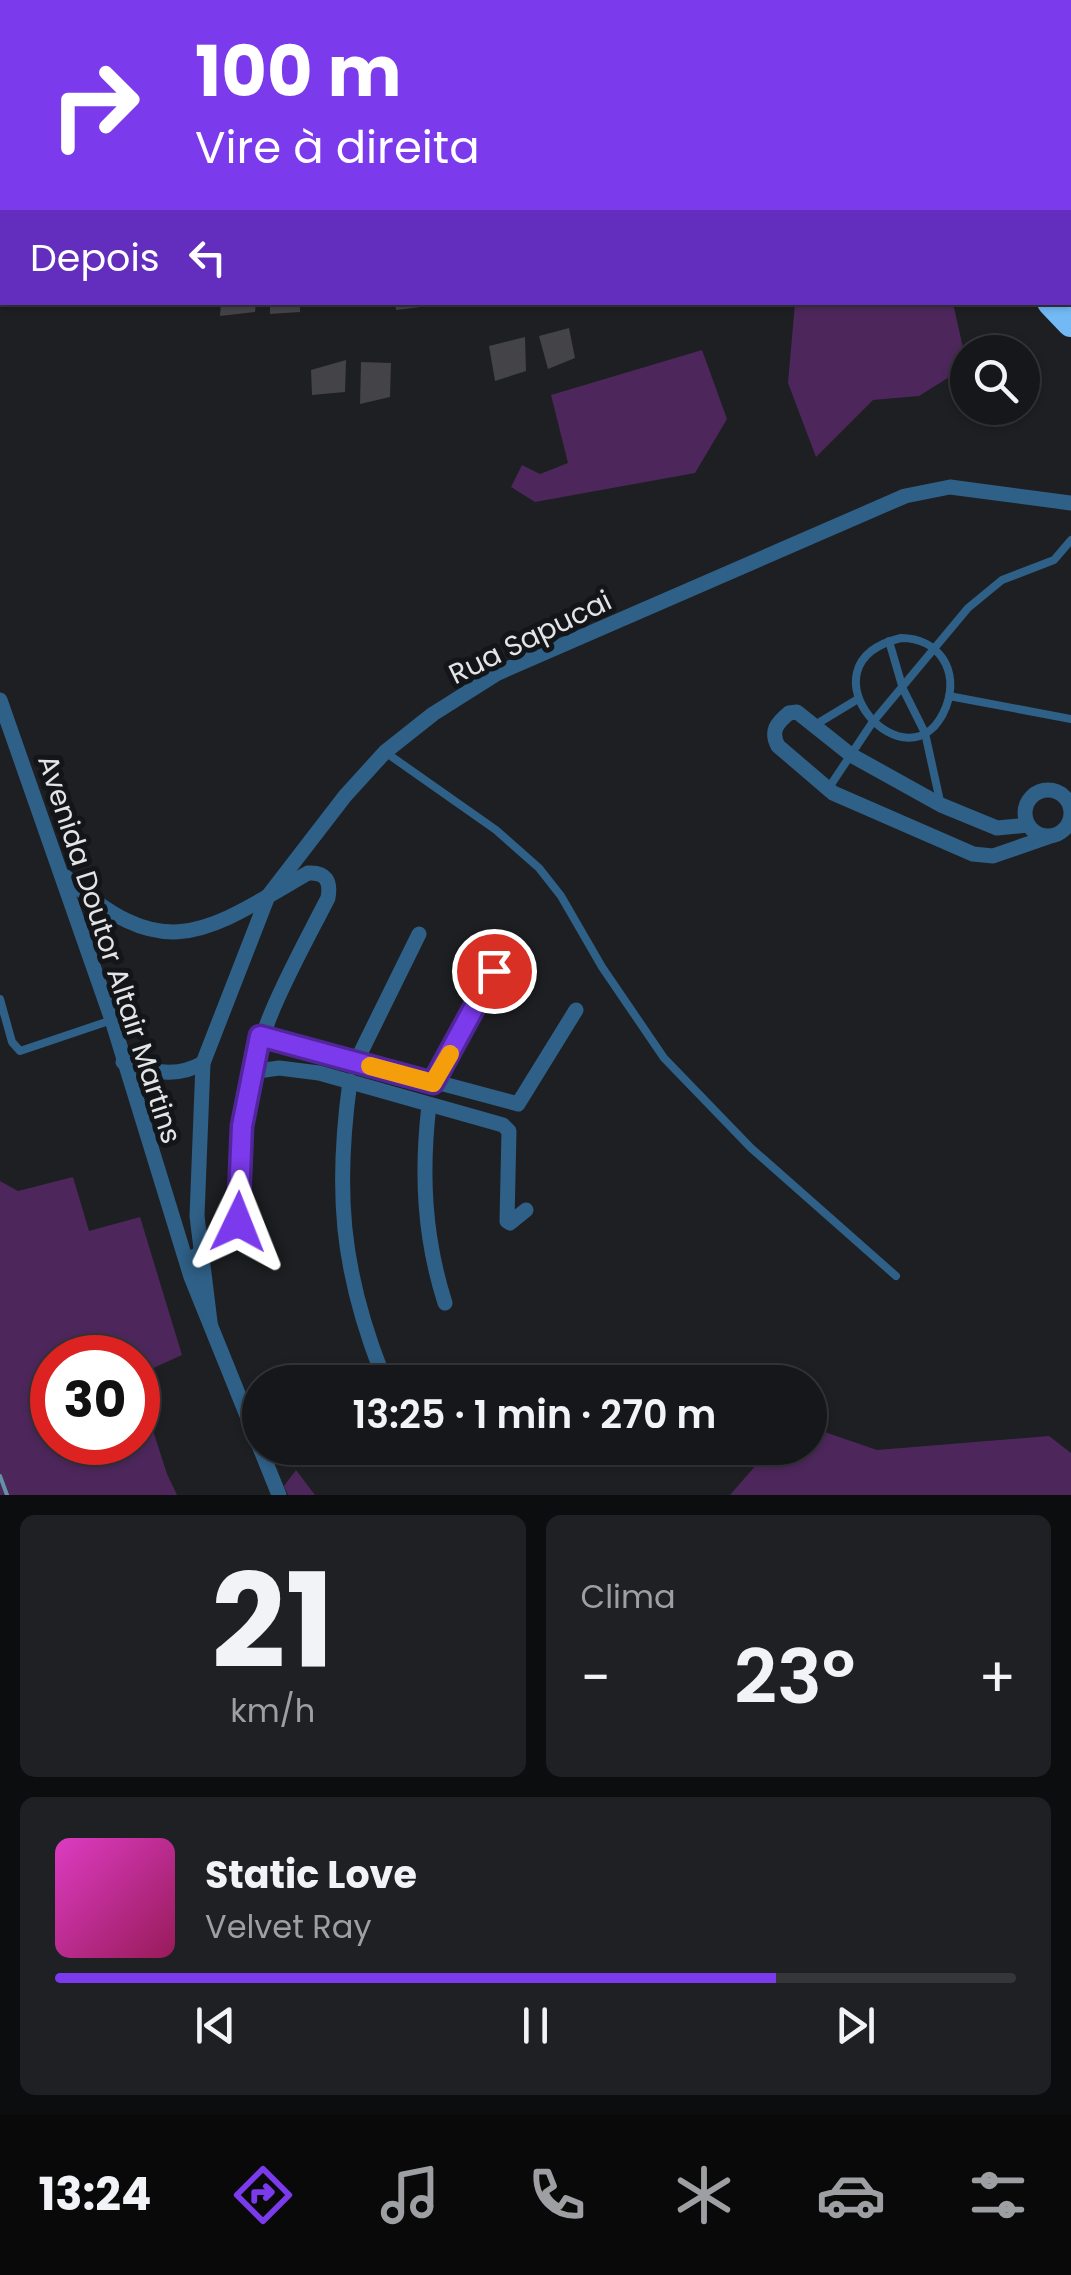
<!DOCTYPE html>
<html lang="pt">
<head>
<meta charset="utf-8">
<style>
	body { margin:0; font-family:Poppins,sans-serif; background:#1f2023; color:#f1f3f6; height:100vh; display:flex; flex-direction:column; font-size:38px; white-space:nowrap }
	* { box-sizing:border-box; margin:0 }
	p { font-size:32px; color:#9e9fa2 }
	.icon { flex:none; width:55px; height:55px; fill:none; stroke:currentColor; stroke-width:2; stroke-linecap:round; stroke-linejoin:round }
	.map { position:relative; height:1495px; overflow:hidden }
	.details { display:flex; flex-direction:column; gap:20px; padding:20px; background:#0c0d0e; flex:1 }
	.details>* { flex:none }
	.top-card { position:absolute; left:0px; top:0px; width:1072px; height:305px; box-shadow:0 2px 8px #0004,0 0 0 2px #353639; background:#7c3aed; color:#fff; overflow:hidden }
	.tools { position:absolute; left:950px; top:335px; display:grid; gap:20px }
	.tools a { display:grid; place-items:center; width:90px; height:90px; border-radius:50%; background:#16171a; box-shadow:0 2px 8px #0004,0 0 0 2px #353639; font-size:50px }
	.speed { position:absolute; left:30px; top:1335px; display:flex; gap:20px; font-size:50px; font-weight:700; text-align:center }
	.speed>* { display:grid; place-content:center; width:130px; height:130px; border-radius:50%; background:#16171a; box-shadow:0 2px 8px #0004,0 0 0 2px #353639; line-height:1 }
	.speed .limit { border:15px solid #d22; background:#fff; color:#111 }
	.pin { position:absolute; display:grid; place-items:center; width:85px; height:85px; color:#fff; margin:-42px; border:5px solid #fff; border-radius:50%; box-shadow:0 2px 10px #0007 }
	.me { position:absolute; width:110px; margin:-55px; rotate:2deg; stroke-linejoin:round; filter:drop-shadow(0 0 8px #0008) }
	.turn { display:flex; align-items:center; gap:35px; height:210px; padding:0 30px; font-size:45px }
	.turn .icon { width:130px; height:130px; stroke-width:2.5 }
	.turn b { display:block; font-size:70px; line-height:85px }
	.then { display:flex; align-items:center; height:95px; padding:0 30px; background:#0003; gap:20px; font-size:38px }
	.big { font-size:75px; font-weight:600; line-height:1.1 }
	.details .card { flex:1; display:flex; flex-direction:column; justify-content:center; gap:15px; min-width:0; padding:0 35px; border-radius:15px; background:#1f2023 }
	.details .dial { align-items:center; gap:0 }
	.dial b { font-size:130px; line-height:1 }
	.song { display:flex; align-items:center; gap:30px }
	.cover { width:120px; height:120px; border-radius:15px; background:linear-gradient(135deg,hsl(310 70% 55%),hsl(330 70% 35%)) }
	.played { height:10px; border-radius:5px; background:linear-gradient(90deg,#7c3aed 75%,#353639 75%) }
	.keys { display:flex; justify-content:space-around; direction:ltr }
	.heat { display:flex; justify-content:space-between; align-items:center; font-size:55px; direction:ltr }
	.details .tiles { flex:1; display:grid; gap:20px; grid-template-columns:1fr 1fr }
	.card:last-child { grid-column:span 2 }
	.trip { position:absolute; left:242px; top:1365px; width:585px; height:100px; border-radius:50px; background:#16171a; box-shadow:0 2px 8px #0004,0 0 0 2px #353639; font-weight:600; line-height:100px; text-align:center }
	.menu { display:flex; height:160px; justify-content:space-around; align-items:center; background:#09090a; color:#9e9fa2 }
	.menu .icon { width:70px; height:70px }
	.menu .selected { color:#7c3aed }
	.menu b { font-size:45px; color:#f1f3f6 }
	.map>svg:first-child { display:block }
	.green { fill:#4d275b }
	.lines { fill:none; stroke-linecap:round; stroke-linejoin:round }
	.stream { stroke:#6393a2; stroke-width:4 }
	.building { fill:#444347 }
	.service { stroke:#2f6087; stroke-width:8 }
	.minor { stroke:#2f6087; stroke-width:15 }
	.motorway { stroke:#73b9f4; stroke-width:28 }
	.route-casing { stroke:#51269a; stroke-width:25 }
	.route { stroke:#7c3aed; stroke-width:18 }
	.slow { stroke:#f59e0b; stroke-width:18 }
	.labels { text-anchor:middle; stroke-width:10; stroke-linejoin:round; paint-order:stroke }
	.street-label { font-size:28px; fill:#e3e4e6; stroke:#141518 }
</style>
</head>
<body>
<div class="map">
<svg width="1071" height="1495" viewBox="0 0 1071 1495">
	<rect width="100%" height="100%" fill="#1d1f22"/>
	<!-- green -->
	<g class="green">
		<path d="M887 0H1071V160L1070 2Z"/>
		<path d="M795 303H953L967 366 919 396 873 400 816 457 788 383Z"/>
		<path d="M702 350 727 419 695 473 535 502 511 487 522 465 540 474 568 463 551 395Z"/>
		<path d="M73 1177 89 1231 140 1217 182 1355 138 1375V1358H52V1442H138V1384L167 1474 177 1495H0V1181L18 1191Z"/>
		<path d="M810 1427 877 1450 1049 1436 1071 1453V1495H730L771 1448H810Z"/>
		<path d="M296 1470 315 1495H288L284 1486Z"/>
	</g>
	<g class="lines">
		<!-- stream -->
		<path class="stream" d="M0 1476 7 1495"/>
	</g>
	<!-- building -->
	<g class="building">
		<path d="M221 302H256L255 312 220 316Z"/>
		<path d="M270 302H300V312L270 314Z"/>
		<path d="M395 302H429V306L396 310Z"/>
		<path d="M569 328 575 358 548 369 539 336Z"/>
		<path d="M525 337 526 371 495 381 489 346Z"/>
		<path d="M346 360 345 392 312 395 311 370Z"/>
		<path d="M361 362 391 363 390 397 360 404Z"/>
	</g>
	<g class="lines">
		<!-- service -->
		<g class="service">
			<path d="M901 638C939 638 960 671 946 707 910 797 792 664 901 638Z"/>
			<path d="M889 641 903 689 925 733 940 801"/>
			<path d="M949 696 1071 719"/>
			<path d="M815 725 858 699"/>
			<path d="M385 752 496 830 539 868 561 896 602 967 664 1058 751 1148 896 1276"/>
			<path d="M828 789 872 723 968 608 1002 580 1054 560 1071 540"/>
			<path d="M0 999 12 1042 20 1051 112 1020"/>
		</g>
		<!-- minor -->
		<g class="minor">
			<path d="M0 269 2 271"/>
			<path d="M0 700 112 1020 191 1277 279 1495"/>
			<circle cx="1048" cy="813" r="23"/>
			<path d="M1028 825 997 828 941 805 851 755 797 712 789 713C777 723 770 731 778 746L833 793 973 854 993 856 1048 837"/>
			<path d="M66 877C166 968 207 931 308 873 326 872 331 881 328 898 287 978 254 1031 243 1122 238 1158 245 1196 236 1231L230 1239 193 1257"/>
			<path d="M260 1035 518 1104 576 1010"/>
			<path d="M123 1062C152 1071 175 1079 203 1063"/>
			<path d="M356 1062 419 934"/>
			<path d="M251 1072 279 1068 319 1073 503 1125 509 1131 507 1221 510 1223 526 1210"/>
			<path d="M350 1081C335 1190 341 1268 381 1371"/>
			<path d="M433 1083 494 971"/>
			<path d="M429 1105C421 1174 424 1237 445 1303"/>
			<path d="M210 1322 197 1216 203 1063 268 896 345 796 385 752 433 714 498 673 905 496 950 487 1071 503"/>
		</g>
		<!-- motorway -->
		<g class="motorway">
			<path d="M667 0 670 2"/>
			<path d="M704 0 707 2"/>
			<path d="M766 0 769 2"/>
			<path d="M822 0 825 2"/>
			<path d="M1070 252 1071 253"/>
			<path d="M1051 302 1071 323"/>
		</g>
	</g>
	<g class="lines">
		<defs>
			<path id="route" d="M238 1222 242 1126 260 1036 433 1083 494 971"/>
		</defs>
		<!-- route casing -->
		<use href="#route" class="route-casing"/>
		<!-- route -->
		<use href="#route" class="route"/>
		<!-- slow -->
		<path class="slow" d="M370 1066 433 1083 450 1054"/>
	</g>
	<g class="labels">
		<!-- street labels -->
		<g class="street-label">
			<text transform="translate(530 637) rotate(-26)" y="10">Rua Sapucai</text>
			<text transform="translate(110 949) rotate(72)" y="10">Avenida Doutor Altair Martins</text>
		</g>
	</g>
</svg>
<div class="tools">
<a><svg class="icon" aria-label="search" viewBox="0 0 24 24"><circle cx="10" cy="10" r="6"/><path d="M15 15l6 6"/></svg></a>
</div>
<div class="speed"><div class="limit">30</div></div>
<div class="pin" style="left:494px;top:971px;background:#d93025"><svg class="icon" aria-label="arrive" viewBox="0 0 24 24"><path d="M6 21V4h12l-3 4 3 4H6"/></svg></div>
<svg class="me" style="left:238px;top:1222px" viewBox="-20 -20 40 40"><path d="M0-17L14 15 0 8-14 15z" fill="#7c3aed" stroke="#fff" stroke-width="4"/></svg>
<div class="trip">13:25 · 1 min · 270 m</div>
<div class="top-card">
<div class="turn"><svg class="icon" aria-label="right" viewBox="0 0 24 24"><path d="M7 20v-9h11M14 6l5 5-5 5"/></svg><div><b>100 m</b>Vire à direita</div></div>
<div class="then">Depois<svg class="icon" aria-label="left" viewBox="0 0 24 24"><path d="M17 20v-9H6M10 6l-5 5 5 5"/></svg></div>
</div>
</div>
<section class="details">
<div class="tiles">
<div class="card dial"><b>21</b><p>km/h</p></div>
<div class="card"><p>Clima</p>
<div class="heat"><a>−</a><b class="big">23°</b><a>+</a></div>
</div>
<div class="card">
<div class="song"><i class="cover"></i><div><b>Static Love</b><p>Velvet Ray</p></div></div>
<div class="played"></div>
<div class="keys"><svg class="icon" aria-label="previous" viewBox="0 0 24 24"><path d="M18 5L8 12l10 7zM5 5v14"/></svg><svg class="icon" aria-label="pause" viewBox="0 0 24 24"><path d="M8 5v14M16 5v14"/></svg><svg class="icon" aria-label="next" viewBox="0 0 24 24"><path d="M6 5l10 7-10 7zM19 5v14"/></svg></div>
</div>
</div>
</section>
<nav class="menu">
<b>13:24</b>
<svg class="icon selected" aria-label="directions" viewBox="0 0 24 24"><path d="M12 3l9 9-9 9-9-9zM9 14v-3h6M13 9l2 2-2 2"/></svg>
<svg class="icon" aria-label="music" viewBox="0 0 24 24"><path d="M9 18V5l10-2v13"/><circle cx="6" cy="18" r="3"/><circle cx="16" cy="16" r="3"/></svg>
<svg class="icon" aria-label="phone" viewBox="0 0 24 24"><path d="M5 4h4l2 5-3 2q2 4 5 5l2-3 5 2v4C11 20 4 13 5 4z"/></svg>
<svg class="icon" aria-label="climate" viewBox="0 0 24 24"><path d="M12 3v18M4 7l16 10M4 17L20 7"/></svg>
<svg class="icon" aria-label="car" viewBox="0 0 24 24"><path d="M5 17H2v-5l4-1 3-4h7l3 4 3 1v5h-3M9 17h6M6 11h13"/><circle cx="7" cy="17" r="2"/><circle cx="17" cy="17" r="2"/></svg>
<svg class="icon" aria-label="filters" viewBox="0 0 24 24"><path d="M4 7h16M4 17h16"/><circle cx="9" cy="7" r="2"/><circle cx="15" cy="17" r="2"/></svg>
</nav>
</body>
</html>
